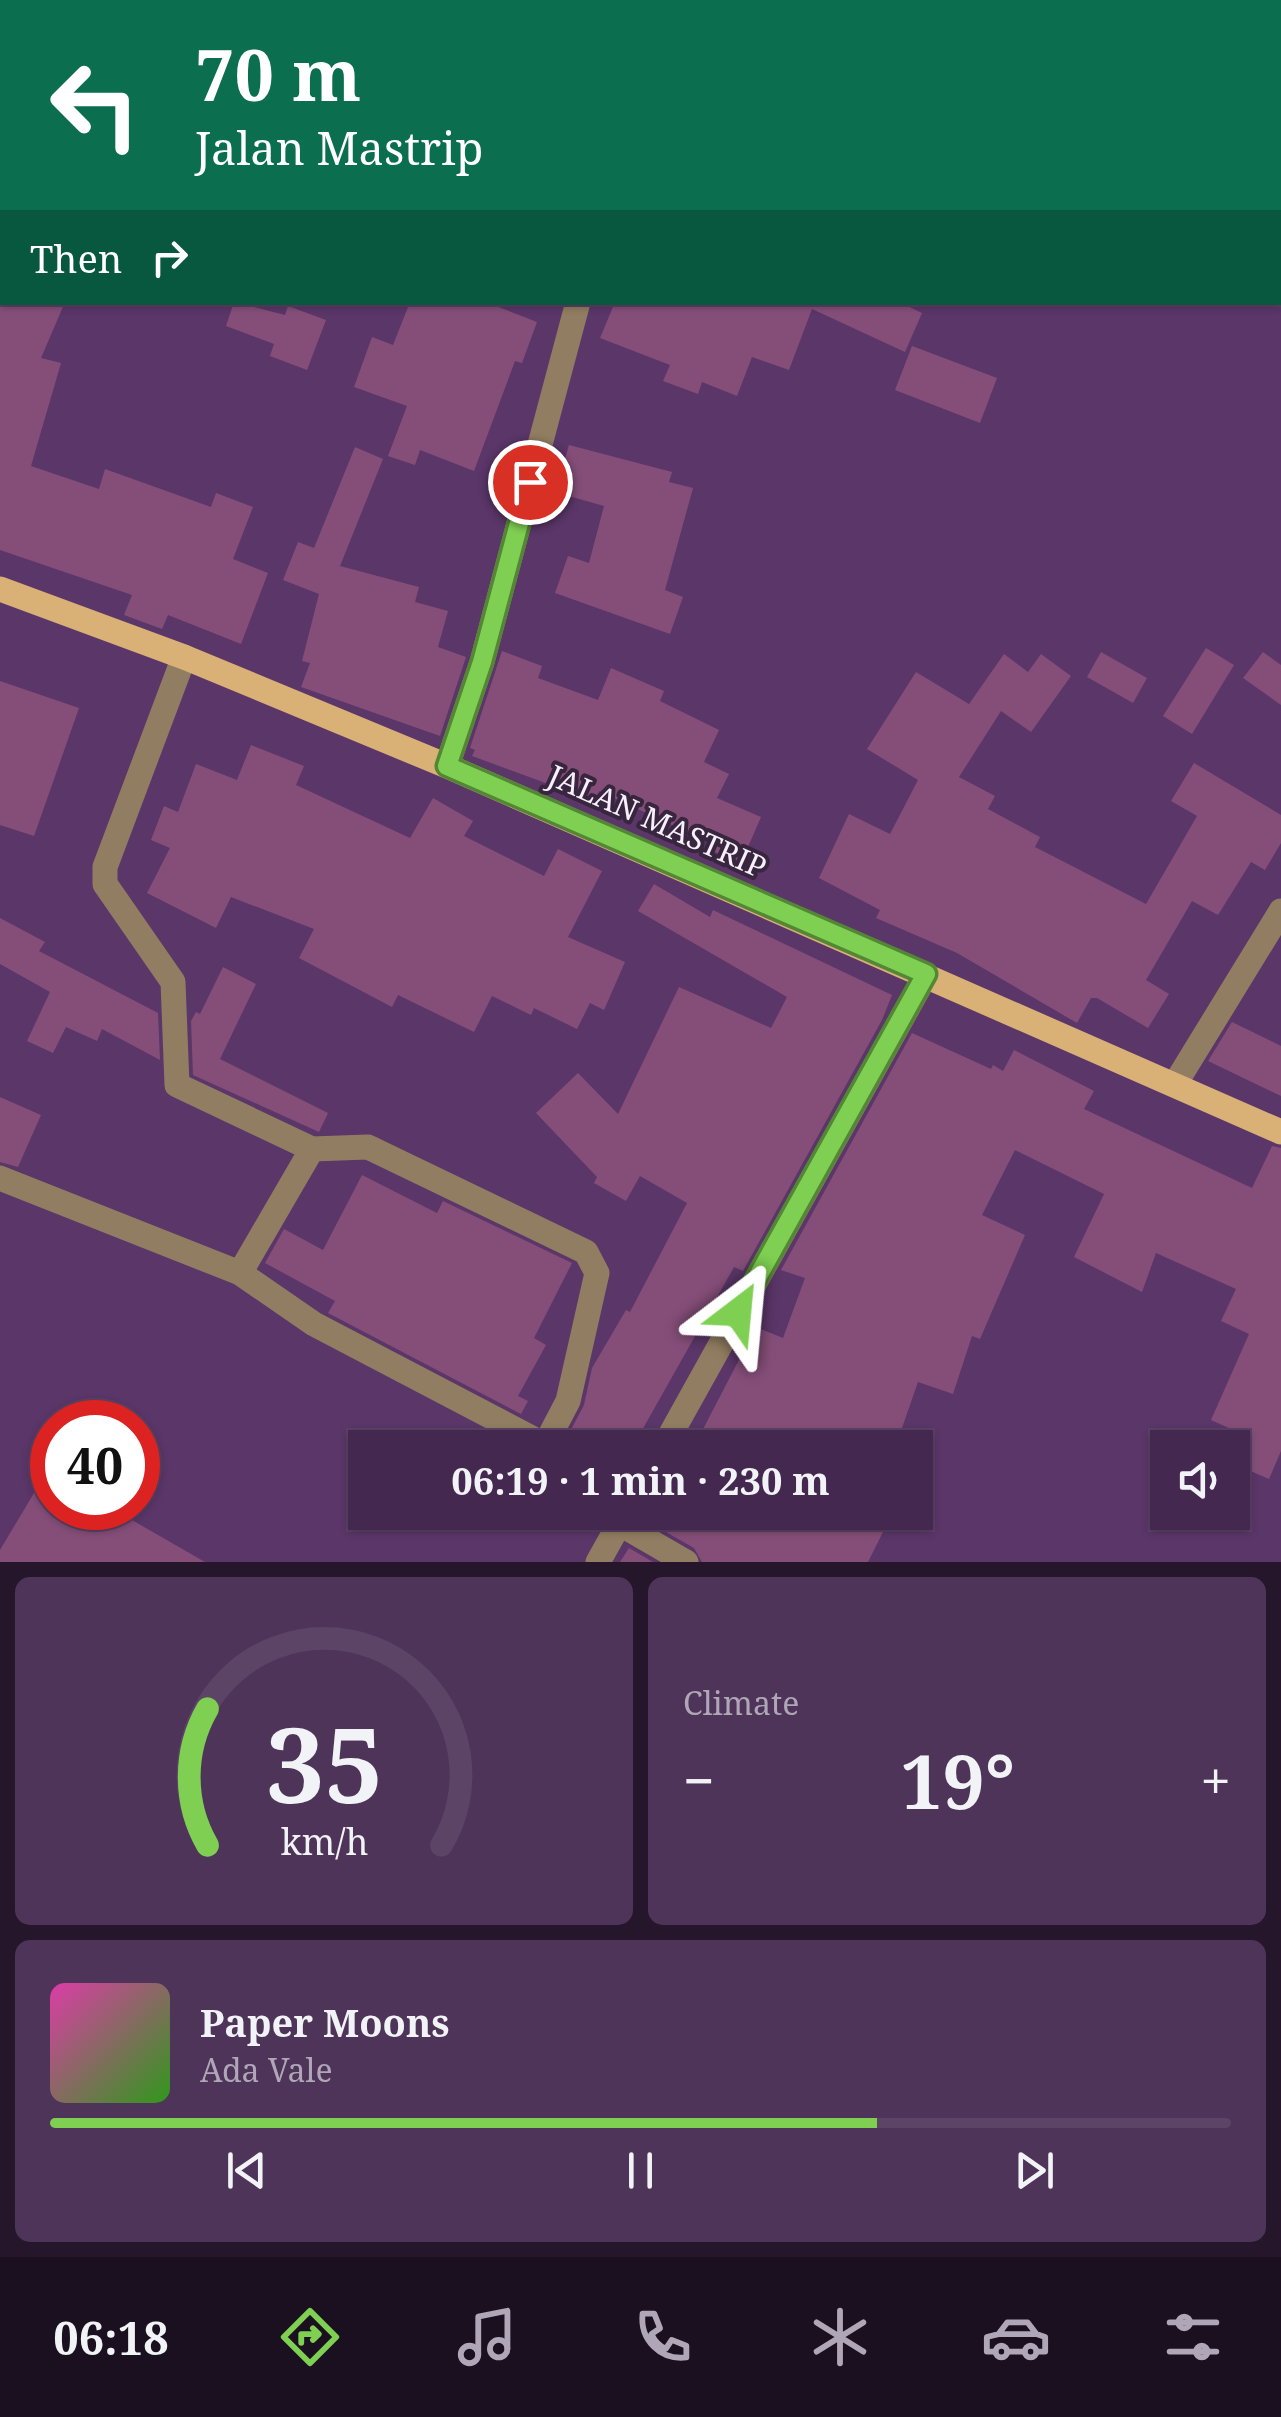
<!DOCTYPE html>
<html lang="en">
<head>
<meta charset="utf-8">
<style>
	body { margin:0; font-family:"Noto Serif",serif; background:#4e3459; color:#f1f3f6; height:100vh; display:flex; flex-direction:column; font-size:38px; white-space:nowrap }
	* { box-sizing:border-box; margin:0 }
	p { font-size:32px; color:#afa6b7 }
	.icon { flex:none; width:55px; height:55px; fill:none; stroke:currentColor; stroke-width:2; stroke-linecap:round; stroke-linejoin:round }
	.map { position:relative; height:1562px; overflow:hidden }
	.sheet { display:flex; flex-direction:column; gap:15px; padding:15px; background:#25162b; flex:1 }
	.sheet>* { flex:none }
	.guide { position:absolute; left:0px; top:0px; width:1282px; height:305px; box-shadow:0 2px 8px #0004,0 0 0 2px #5c4466; background:#0b6e4f; color:#fff; overflow:hidden }
	.controls { position:absolute; left:1150px; top:1430px; display:grid; gap:20px }
	.controls a { display:grid; place-items:center; width:100px; height:100px; border-radius:0px; background:#44284f; box-shadow:0 2px 8px #0004,0 0 0 2px #5c4466; font-size:50px }
	.speed { position:absolute; left:30px; top:1400px; display:flex; gap:20px; font-size:50px; font-weight:700; text-align:center }
	.speed>* { display:grid; place-content:center; width:130px; height:130px; border-radius:50%; background:#44284f; box-shadow:0 2px 8px #0004,0 0 0 2px #5c4466; line-height:1 }
	.speed .limit { border:15px solid #d22; background:#fff; color:#111 }
	.pin { position:absolute; display:grid; place-items:center; width:85px; height:85px; color:#fff; margin:-42px; border:5px solid #fff; border-radius:50%; box-shadow:0 2px 10px #0007 }
	.me { position:absolute; width:110px; margin:-55px; rotate:29deg; stroke-linejoin:round; filter:drop-shadow(0 0 8px #0008) }
	.turn { display:flex; align-items:center; gap:35px; height:210px; padding:0 30px; font-size:45px }
	.turn .icon { width:130px; height:130px; stroke-width:2.5 }
	.turn b { display:block; font-size:70px; line-height:85px }
	.then { display:flex; align-items:center; height:95px; padding:0 30px; background:#0003; gap:20px; font-size:38px }
	.big { font-size:75px; font-weight:700; line-height:1.1 }
	.sheet .tile { flex:1; display:flex; flex-direction:column; justify-content:center; gap:15px; min-width:0; padding:0 35px; border-radius:15px; background:#4e3459 }
	.sheet .dial { align-items:center; gap:0 }
	.dial svg { height:260px; overflow:visible; fill:none; stroke:#5c4466; stroke-width:7; stroke-linecap:round; text-anchor:middle }
	.dial text { fill:#f1f3f6; stroke:none }
	.song { display:flex; align-items:center; gap:30px }
	.cover { width:120px; height:120px; border-radius:15px; background:linear-gradient(135deg,hsl(320 70% 55%),hsl(110 70% 35%)) }
	.played { height:10px; border-radius:5px; background:linear-gradient(90deg,#7fd052 70%,#5c4466 70%) }
	.keys { display:flex; justify-content:space-around; direction:ltr }
	.heat { display:flex; justify-content:space-between; align-items:center; font-size:55px; direction:ltr }
	.sheet .tiles { flex:1; display:grid; gap:15px; grid-template-columns:1fr 1fr }
	.tile:last-child { grid-column:span 2 }
	.trip { position:absolute; left:348px; top:1430px; width:585px; height:100px; border-radius:0px; background:#44284f; box-shadow:0 2px 8px #0004,0 0 0 2px #5c4466; font-weight:700; line-height:100px; text-align:center }
	.tab-bar { display:flex; height:160px; justify-content:space-around; align-items:center; background:#1b1020; color:#afa6b7 }
	.tab-bar .icon { width:70px; height:70px }
	.tab-bar .active { color:#7fd052 }
	.tab-bar b { font-size:45px; color:#f1f3f6 }
	.map>svg:first-child { display:block }
	.building { fill:#854e79 }
	.lines { fill:none; stroke-linecap:round; stroke-linejoin:round }
	.minor { stroke:#917d61; stroke-width:25 }
	.major { stroke:#d9b075; stroke-width:25 }
	.route-casing { stroke:#538735; stroke-width:25 }
	.route { stroke:#7fd052; stroke-width:18 }
	.labels { text-anchor:middle; stroke-width:8; stroke-linejoin:round; paint-order:stroke }
	.street-label { font-size:30px; fill:#f8effc; stroke:#37263e }
</style>
</head>
<body>
<div class="map">
<svg width="1281" height="1562" viewBox="0 0 1281 1562">
	<rect width="100%" height="100%" fill="#5b3669"/>
	<!-- building -->
	<g class="building">
		<path d="M0 302H65L41 358 61 363 31 466 99 489 105 469 211 507 216 493 253 507 233 559 268 573 241 644 168 615 162 629 124 615 132 595 0 550Z"/>
		<path d="M234 302 285 315 288 306 326 320 307 370 270 356 274 344 226 326Z"/>
		<path d="M410 302H486L537 322 522 363 515 361 474 471 420 450 415 465 388 456 407 406 354 387 372 337 393 345Z"/>
		<path d="M615 302H899L922 313 905 352 812 309 789 370 752 357 737 396 702 382 698 394 663 381 670 365 600 338Z"/>
		<path d="M912 346 997 378 980 423 895 390Z"/>
		<path d="M569 445 672 472 669 482 693 488 665 590 683 597 670 634 555 593 568 556 589 563 604 506 555 492Z"/>
		<path d="M355 447 383 459 340 566 419 587 415 602 448 611 438 647 466 657 440 736 301 687 310 663 302 661 319 594 283 580 298 542 314 548Z"/>
		<path d="M1206 648 1234 665 1192 734 1163 716Z"/>
		<path d="M502 651 542 666 538 678 598 700 611 668 664 691 660 701 719 730 704 762 729 774 717 798 761 817 741 863 715 852 717 846 599 791 595 801 472 756 475 750 470 748Z"/>
		<path d="M1101 652 1147 678 1133 703 1087 677Z"/>
		<path d="M1263 652 1281 665V705L1243 678Z"/>
		<path d="M1004 654 1028 672 1041 654 1071 676 1031 732 1001 711 959 777 995 796 988 809 1040 837 1035 847 1146 904 1197 816 1171 801 1194 763 1281 815V843L1265 870 1251 862 1218 915 1192 901 1146 980 1169 994 1148 1028 1097 998H1091L1077 1023 957 953 876 918 880 910 819 878 849 814 890 834 918 780 867 749 916 672 969 704Z"/>
		<path d="M0 681 79 708 34 836 0 825Z"/>
		<path d="M251 745 304 766 296 785 410 838 433 798 473 821 464 836 544 876 558 849 602 871 568 937 625 962 604 1010 590 1003 577 1029 534 1008 531 1015 492 996 474 1032 398 995 392 1007 299 958 314 929 231 897 216 928 147 893 170 848 151 840 164 806 178 812 196 764 237 780Z"/>
		<path d="M654 884 710 917 713 910 892 995 882 1020 743 1271 734 1267 632 1448 600 1434 592 1448H581L566 1439 584 1405 592 1368 626 1310 630 1312 687 1203 640 1176 626 1201 594 1183 597 1177 536 1113 578 1073 618 1114 679 987 771 1028 787 997 638 911Z"/>
		<path d="M0 918 45 942 39 951 158 1013 160 1060 102 1029 97 1041 66 1027 53 1053 27 1041 50 992 0 964Z"/>
		<path d="M223 967 256 984 220 1059 328 1113 319 1132 193 1075 191 1021 196 1012 200 1014Z"/>
		<path d="M1232 1022 1281 1046V1096L1208 1061Z"/>
		<path d="M912 1033 991 1069 993 1065 1003 1071 1014 1050 1094 1091 1084 1109 1252 1188 1272 1146 1281 1148V1451L1269 1479 1232 1463V1448H1225L1233 1430 1211 1420 1249 1334 1221 1321 1236 1289 1156 1253 1142 1292 1074 1257 1104 1194 1015 1150 982 1215 1025 1235 980 1339 972 1336 953 1394 918 1382 895 1448H725L700 1435 756 1327 783 1338 805 1278 781 1270Z"/>
		<path d="M0 1097 41 1115 18 1167 0 1162Z"/>
		<path d="M362 1175 437 1213 443 1201 572 1263 534 1338 546 1345 518 1396 528 1401 521 1414 328 1313 335 1301 265 1263 284 1229 323 1250Z"/>
		<path d="M52 1463V1508H111L205 1562H0V1550Z"/>
		<path d="M649 1512H893L868 1562H702L694 1548 645 1520Z"/>
		<path d="M629 1548 653 1562H620Z"/>
	</g>
	<g class="lines">
		<!-- minor -->
		<g class="minor">
			<path d="M555 0 556 2"/>
			<path d="M1266 0 1270 2"/>
			<path d="M184 657 105 867V884L173 982 177 1085 312 1149 368 1147 586 1252 597 1273 568 1401 545 1445 550 1448"/>
			<path d="M447 766 482 662 578 302"/>
			<path d="M1175 1084 1281 911"/>
			<path d="M0 1178 240 1273 314 1324 545 1445"/>
			<path d="M240 1273 312 1149"/>
			<path d="M663 1448 926 975"/>
			<path d="M620 1524 686 1562"/>
			<path d="M598 1562 626 1512"/>
		</g>
		<!-- major -->
		<path class="major" d="M0 589 184 657 447 766 1281 1132"/>
	</g>
	<g class="lines">
		<defs>
			<path id="route" d="M530 482 482 662 447 766 926 974 738 1312"/>
		</defs>
		<!-- route casing -->
		<use href="#route" class="route-casing"/>
		<!-- route -->
		<use href="#route" class="route"/>
	</g>
	<g class="labels">
		<!-- street labels -->
		<g class="street-label">
			<text transform="translate(657 822) rotate(24)" y="10">JALAN MASTRIP</text>
		</g>
	</g>
</svg>
<div class="controls">
<a><svg class="icon" aria-label="sound" viewBox="0 0 24 24"><path d="M4 9h4l5-4v14l-5-4H4zM17 9q2 3 0 6"/></svg></a>
</div>
<div class="speed"><div class="limit">40</div></div>
<div class="pin" style="left:530px;top:482px;background:#d93025"><svg class="icon" aria-label="arrive" viewBox="0 0 24 24"><path d="M6 21V4h12l-3 4 3 4H6"/></svg></div>
<svg class="me" style="left:738px;top:1312px" viewBox="-20 -20 40 40"><path d="M0-17L14 15 0 8-14 15z" fill="#7fd052" stroke="#fff" stroke-width="4"/></svg>
<div class="trip">06:19 · 1 min · 230 m</div>
<div class="guide">
<div class="turn"><svg class="icon" aria-label="left" viewBox="0 0 24 24"><path d="M17 20v-9H6M10 6l-5 5 5 5"/></svg><div><b>70 m</b>Jalan Mastrip</div></div>
<div class="then">Then<svg class="icon" aria-label="right" viewBox="0 0 24 24"><path d="M7 20v-9h11M14 6l5 5-5 5"/></svg></div>
</div>
</div>
<section class="sheet">
<div class="tiles">
<div class="tile dial"><svg viewBox="0 0 100 80">
<path d="M14 69A42 42 0 1 1 86 69"/>
<path d="M14 69A42 42 0 0 1 14 27" stroke="#7fd052"/>
<text x="50" y="56" font-size="32" font-weight="700">35</text>
<text x="50" y="72" font-size="11">km/h</text>
</svg></div>
<div class="tile"><p>Climate</p>
<div class="heat"><a>−</a><b class="big">19°</b><a>+</a></div>
</div>
<div class="tile">
<div class="song"><i class="cover"></i><div><b>Paper Moons</b><p>Ada Vale</p></div></div>
<div class="played"></div>
<div class="keys"><svg class="icon" aria-label="previous" viewBox="0 0 24 24"><path d="M18 5L8 12l10 7zM5 5v14"/></svg><svg class="icon" aria-label="pause" viewBox="0 0 24 24"><path d="M8 5v14M16 5v14"/></svg><svg class="icon" aria-label="next" viewBox="0 0 24 24"><path d="M6 5l10 7-10 7zM19 5v14"/></svg></div>
</div>
</div>
</section>
<nav class="tab-bar">
<b>06:18</b>
<svg class="icon active" aria-label="directions" viewBox="0 0 24 24"><path d="M12 3l9 9-9 9-9-9zM9 14v-3h6M13 9l2 2-2 2"/></svg>
<svg class="icon" aria-label="music" viewBox="0 0 24 24"><path d="M9 18V5l10-2v13"/><circle cx="6" cy="18" r="3"/><circle cx="16" cy="16" r="3"/></svg>
<svg class="icon" aria-label="phone" viewBox="0 0 24 24"><path d="M5 4h4l2 5-3 2q2 4 5 5l2-3 5 2v4C11 20 4 13 5 4z"/></svg>
<svg class="icon" aria-label="climate" viewBox="0 0 24 24"><path d="M12 3v18M4 7l16 10M4 17L20 7"/></svg>
<svg class="icon" aria-label="car" viewBox="0 0 24 24"><path d="M5 17H2v-5l4-1 3-4h7l3 4 3 1v5h-3M9 17h6M6 11h13"/><circle cx="7" cy="17" r="2"/><circle cx="17" cy="17" r="2"/></svg>
<svg class="icon" aria-label="filters" viewBox="0 0 24 24"><path d="M4 7h16M4 17h16"/><circle cx="9" cy="7" r="2"/><circle cx="15" cy="17" r="2"/></svg>
</nav>
</body>
</html>
